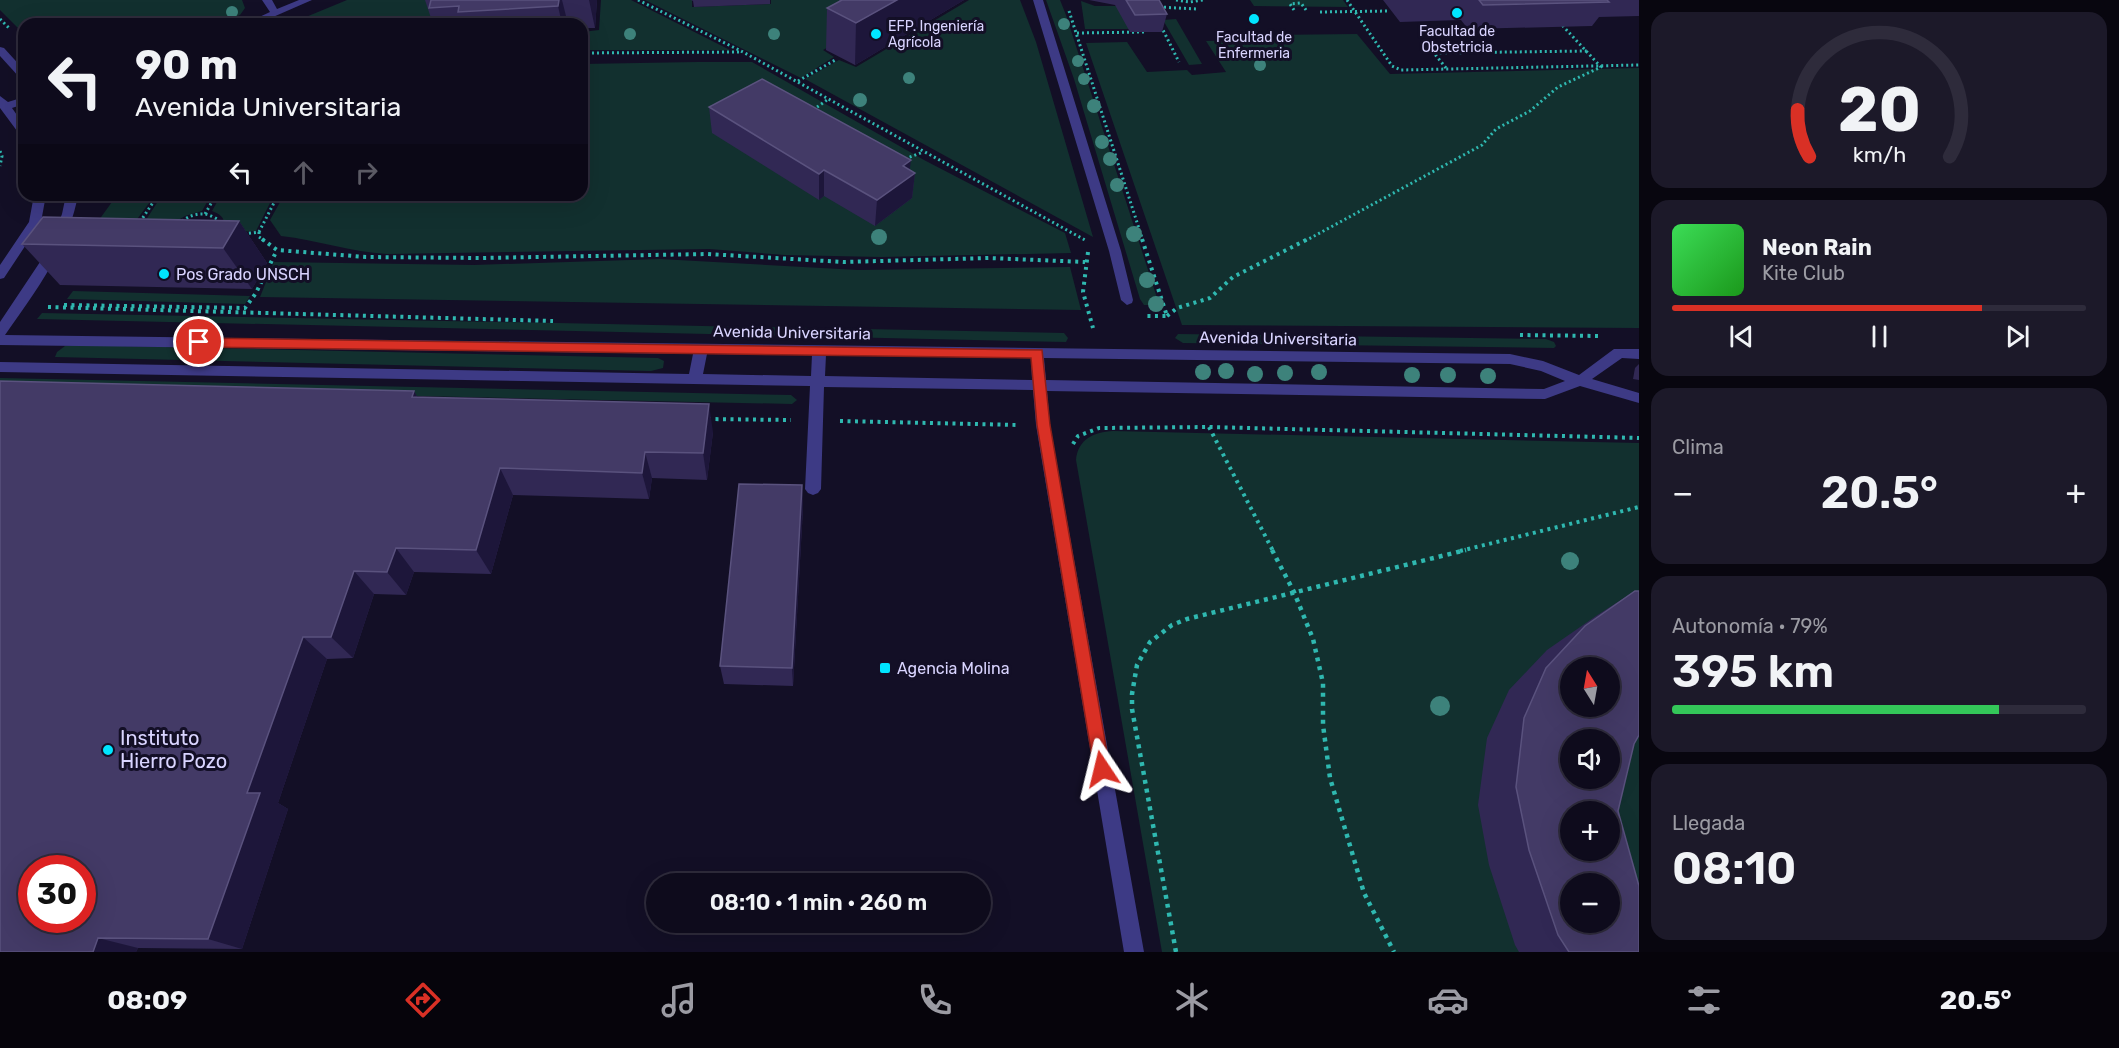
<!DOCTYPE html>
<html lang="es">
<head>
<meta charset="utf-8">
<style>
	body { margin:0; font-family:Rubik,sans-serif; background:#1c1929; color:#f1f3f6; height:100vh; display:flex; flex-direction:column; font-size:22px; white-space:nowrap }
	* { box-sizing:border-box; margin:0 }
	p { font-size:20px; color:#9b9ba3 }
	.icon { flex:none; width:33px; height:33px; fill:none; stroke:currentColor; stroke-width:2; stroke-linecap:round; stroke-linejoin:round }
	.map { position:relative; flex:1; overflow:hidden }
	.drawer { display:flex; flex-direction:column; gap:12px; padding:12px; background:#08060f; width:480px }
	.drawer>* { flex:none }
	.top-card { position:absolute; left:18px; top:18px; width:570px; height:183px; border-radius:18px; box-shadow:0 6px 24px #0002,0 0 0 2px #2e2b3b; background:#0e0b1c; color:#f1f3f6; overflow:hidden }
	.needle { width:39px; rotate:349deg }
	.fabs { position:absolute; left:1560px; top:657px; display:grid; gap:12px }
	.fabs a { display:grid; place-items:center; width:60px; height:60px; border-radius:50%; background:#0e0b1c; box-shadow:0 6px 24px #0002,0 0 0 2px #2e2b3b; font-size:30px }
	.speed { position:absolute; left:18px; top:855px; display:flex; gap:12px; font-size:30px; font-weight:700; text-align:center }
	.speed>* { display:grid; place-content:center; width:78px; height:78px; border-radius:50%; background:#0e0b1c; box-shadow:0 6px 24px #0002,0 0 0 2px #2e2b3b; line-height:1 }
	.speed .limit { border:9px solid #d22; background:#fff; color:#111 }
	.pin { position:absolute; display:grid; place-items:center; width:51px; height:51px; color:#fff; margin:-26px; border:3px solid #fff; border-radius:50%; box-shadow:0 2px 6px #0007 }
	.me { position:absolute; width:66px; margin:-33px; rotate:350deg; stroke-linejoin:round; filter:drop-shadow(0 0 4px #0008) }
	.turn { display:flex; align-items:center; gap:21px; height:126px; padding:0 18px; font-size:27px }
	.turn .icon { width:78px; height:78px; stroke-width:2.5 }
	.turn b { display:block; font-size:42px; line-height:51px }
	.lanes { display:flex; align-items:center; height:57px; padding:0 18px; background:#0003; justify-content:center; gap:30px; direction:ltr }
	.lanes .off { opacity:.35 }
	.big { font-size:45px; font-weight:600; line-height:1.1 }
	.drawer .tile { flex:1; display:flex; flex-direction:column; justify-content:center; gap:9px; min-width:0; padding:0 21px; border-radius:18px; background:#1c1929 }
	.drawer .dial { align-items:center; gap:0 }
	.dial svg { height:156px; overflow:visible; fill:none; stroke:#2e2b3b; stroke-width:7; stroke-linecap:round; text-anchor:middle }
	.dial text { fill:#f1f3f6; stroke:none }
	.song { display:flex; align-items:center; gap:18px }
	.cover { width:72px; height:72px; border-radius:9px; background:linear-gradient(135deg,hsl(130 70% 55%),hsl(120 70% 35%)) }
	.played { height:6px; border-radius:3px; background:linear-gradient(90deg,#d93025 75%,#2e2b3b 75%) }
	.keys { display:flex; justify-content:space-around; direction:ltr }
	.heat { display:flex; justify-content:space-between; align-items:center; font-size:33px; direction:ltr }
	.charge { height:9px; border-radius:4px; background:linear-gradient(90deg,#34c759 79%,#2e2b3b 0) }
	.trip { position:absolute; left:646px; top:873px; width:345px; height:60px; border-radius:30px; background:#0e0b1c; box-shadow:0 6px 24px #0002,0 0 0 2px #2e2b3b; font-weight:600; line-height:60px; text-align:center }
	.tab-bar { display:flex; height:96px; justify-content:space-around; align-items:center; background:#06040b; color:#9b9ba3 }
	.tab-bar .icon { width:42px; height:42px }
	.tab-bar .active { color:#d93025 }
	.tab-bar b { font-size:27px; color:#f1f3f6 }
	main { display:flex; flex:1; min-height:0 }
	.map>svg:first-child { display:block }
	.green { fill:#12302f; fill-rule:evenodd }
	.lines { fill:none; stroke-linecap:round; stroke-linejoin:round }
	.path-far2 { stroke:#2fb8b0; stroke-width:3; stroke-dasharray:2 3; stroke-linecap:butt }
	.path-far1 { stroke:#2fb8b0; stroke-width:4; stroke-dasharray:3 4.5; stroke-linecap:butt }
	.path { stroke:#2fb8b0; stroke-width:4.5; stroke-dasharray:4 5; stroke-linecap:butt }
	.minor { fill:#3d3a85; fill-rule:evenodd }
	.tree { fill:#3d827b }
	.wall { fill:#312854 }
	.shaded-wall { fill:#1d163a }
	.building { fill:#433a66; stroke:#5a527e; stroke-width:1.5; fill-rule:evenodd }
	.route { fill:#d93025; stroke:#8d1f18; stroke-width:1.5 }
	.poi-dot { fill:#00e5ff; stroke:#130f26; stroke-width:2 }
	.labels { text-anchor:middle; stroke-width:6; stroke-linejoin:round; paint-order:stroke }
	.far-poi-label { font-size:14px; fill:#d9d4ff; stroke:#130f26 }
	.poi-label { font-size:16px; fill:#d9d4ff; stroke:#130f26; text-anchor:start }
	.street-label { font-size:16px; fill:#d9d4ff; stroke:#130f26 }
	.near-poi-label { font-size:20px; fill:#d9d4ff; stroke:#130f26; text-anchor:start }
</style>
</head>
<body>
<main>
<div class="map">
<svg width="1639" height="952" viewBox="0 0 1639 952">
	<rect width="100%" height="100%" fill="#130f26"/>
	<!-- green -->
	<g class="green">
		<path d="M0 0H242L245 8 240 15 219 24H24V34L0 10Z"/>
		<path d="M347 0H444L438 2 432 24H289Z"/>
		<path d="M601 0H631L730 50H582V32L599 30Z"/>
		<path d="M645 0H692V7L771 4V0H842L847 37 823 50 834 57 801 78Z"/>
		<path d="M969 0H1020L1036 42 1093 237 805 79 839 60 856 67Z"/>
		<path d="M1046 0H1060L1066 15 1158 301 1156 305H1144L1140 299 1074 79Z"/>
		<path d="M1250 0H1343L1348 7 1254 6Z"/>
		<path d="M1081 1 1095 6H1119L1134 29H1085Z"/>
		<path d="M1176 19 1202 64 1189 65 1163 20Z"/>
		<path d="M1357 34 1390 74 1639 68V328L1182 325 1086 43 1127 42 1147 72 1187 70 1192 75 1226 72 1206 41 1262 40 1259 35Z"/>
		<path d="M697 62H752L924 160 1065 233 1071 253 881 257 785 255 709 249 387 254C351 252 317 240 281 236L270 220 284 195H582V64Z"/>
		<path d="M117 195H155L132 226 86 238Z"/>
		<path d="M162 195H211L202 211 185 216 175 222 144 223Z"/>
		<path d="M221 195H274L256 231 219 233C227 222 225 216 212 211Z"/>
		<path d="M660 259 858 270 1070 267 1081 310 260 297 274 262 474 265Z"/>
		<path d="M73 291 250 296 245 304 67 299Z"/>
		<path d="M42 313 1064 333 1068 338 1066 342 37 319Z"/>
		<path d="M1178 334 1546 339 1554 342 1556 346 1554 348 1183 343 1175 338Z"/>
		<path d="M75 345 658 358 664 361 663 368 651 371 55 357 57 352 65 346Z"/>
		<path d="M0 378 791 395 797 400 792 404 0 387Z"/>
		<path d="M1113 431 1639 443V952H1162L1076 460C1078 439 1094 432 1113 431ZM1570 668H1610V706H1570ZM1570 740H1610V778H1570ZM1570 812H1610V850H1570ZM1570 884H1610V922H1570Z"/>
	</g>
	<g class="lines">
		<!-- path-far2 -->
		<g class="path-far2">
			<path d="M638 0 743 52 1085 240"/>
			<path d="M1176 0 1190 2 1203 0"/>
			<path d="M1347 0 1392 66 1401 70 1639 65"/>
			<path d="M1159 7 1197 9"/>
			<path d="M1294 10 1290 4 1301 3 1306 10"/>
			<path d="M1069 11 1143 241"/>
			<path d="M1320 12 1389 11"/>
			<path d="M0 19 10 29"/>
			<path d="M1161 26 1179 62"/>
			<path d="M1077 33 1145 32"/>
			<path d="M582 53 740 52"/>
			<path d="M1446 68 1434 53 1587 51"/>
			<path d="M798 81 837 59"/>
			<path d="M813 110 827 100"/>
			<path d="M0 151 2 156 0 166"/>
			<path d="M905 159 923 152"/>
			<path d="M205 214 216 195"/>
			<path d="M140 222 158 195"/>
			<path d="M259 232V237L265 241"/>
			<path d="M259 232 278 195"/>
			<path d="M244 234 259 232"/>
			<path d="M178 241 173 237C175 223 190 213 204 214 209 214 215 218 219 220L218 230 200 241"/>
			<path d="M1305 241 1482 145 1496 129 1530 111 1558 87 1601 67 1561 24"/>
		</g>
		<!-- path-far1 -->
		<g class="path-far1">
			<path d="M176 239 190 244 203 239"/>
			<path d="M262 239 277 250 366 257 480 258 708 254 843 262 989 258 1085 262"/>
			<path d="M1142 239 1167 316H1144"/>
			<path d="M1088 252 1083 292 1093 328"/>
			<path d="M64 305 245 308 256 293 277 250"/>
			<path d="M48 307 553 321"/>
			<path d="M1167 316 1177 308 1210 298 1233 277 1308 239"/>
			<path d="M1520 335 1599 336"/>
			<path d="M708 419 791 420"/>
			<path d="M840 421 1018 425"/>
			<path d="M1209 427 1273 551"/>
			<path d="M1073 444 1078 436 1099 428 1209 427 1639 438"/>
			<path d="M1460 551 1639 507"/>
		</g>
		<!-- path -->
		<g class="path">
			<path d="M1272 550 1294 592 1313 639 1323 683V725L1330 778 1364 893 1394 952"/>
			<path d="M1176 952 1132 709V694L1137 665 1150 642 1172 625 1187 619 1466 550"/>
		</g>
		<!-- minor -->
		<g class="minor">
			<path d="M262 0H272L277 9 299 0H312L257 24H244L270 12Z"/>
			<path d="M1033 0H1043L1121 251 1133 300 1132 303 1127 305 1121 300 1109 251Z"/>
			<path d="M0 47 4 48 24 70V79L20 78 0 56Z"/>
			<path d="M0 96 8 102 24 97V104L12 108 24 125V136L20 135 0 108Z"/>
			<path d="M34 195H46L41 222 4 278 0 279V265L29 222Z"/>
			<path d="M66 195H78C68 249 36 291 5 335L1510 354 1543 361 1579 375 1614 349H1639V359L1622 358 1592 379 1639 393V403L1580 386 1545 399 1047 391 1050 425 1144 952H1124L1036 425 1033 390 824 387 821 489 818 493 813 495 808 493 805 489 810 386 0 372V362L689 374 693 354 0 345V322L48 250 62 214ZM707 354 812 355 811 376 703 374ZM826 355 1031 358 1032 380 825 376ZM1044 358 1510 364 1541 371 1565 381 1544 389 1046 380Z"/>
		</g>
	</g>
	<!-- trees -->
	<g class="tree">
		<circle cx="232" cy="12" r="6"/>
		<circle cx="1064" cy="24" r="6"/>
		<circle cx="630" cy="34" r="6"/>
		<circle cx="774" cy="34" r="6"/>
		<circle cx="1225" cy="52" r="6"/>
		<circle cx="1078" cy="61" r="6"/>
		<circle cx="1260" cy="65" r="6"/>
		<circle cx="909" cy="78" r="6"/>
		<circle cx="1084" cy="79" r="6"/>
		<circle cx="860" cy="100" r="7"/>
		<circle cx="1094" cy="106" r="7"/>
		<circle cx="1102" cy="142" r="7"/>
		<circle cx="1110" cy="159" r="7"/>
		<circle cx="1117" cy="185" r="7"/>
		<circle cx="1134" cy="234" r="8"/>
		<circle cx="879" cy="237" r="8"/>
		<circle cx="1147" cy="280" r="8"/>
		<circle cx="1156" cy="304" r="8"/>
		<circle cx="1226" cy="371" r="8"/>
		<circle cx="1203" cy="372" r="8"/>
		<circle cx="1319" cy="372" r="8"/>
		<circle cx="1285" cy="373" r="8"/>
		<circle cx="1255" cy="374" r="8"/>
		<circle cx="1412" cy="375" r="8"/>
		<circle cx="1448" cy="375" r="8"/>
		<circle cx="1488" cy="376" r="8"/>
		<circle cx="1570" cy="561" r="9"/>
		<circle cx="1440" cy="706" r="10"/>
	</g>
	<!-- wall -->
	<g class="wall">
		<path d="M425 0H597L595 28H582V24H433Z"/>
		<path d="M691 0H770V4L694 7 693 1Z"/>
		<path d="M839 0H964L855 65 826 50 827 8 839 1Z"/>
		<path d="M1089 0H1159L1167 14 1162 32H1130L1115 5Z"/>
		<path d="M1383 0H1639V16L1599 17 1592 26 1468 29 1461 20 1400 22Z"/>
		<path d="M709 107 910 170 915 173 912 198 875 226 824 196 819 200 712 133Z"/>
		<path d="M239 221 267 263 252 289 60 285 22 244Z"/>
		<path d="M1639 364V380L1633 379 1635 368Z"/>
		<path d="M414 391 417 397 713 432 707 480 652 478 649 499 513 495 491 574 414 572 406 595 374 594 353 658 327 659 278 803 288 809 242 949 138 948 136 952H0Z"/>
		<path d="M802 485 803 508 793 686 724 684 720 666Z"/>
		<path d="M1635 591 1634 744 1618 811 1639 952H1519L1515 945 1489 865 1478 805 1487 738 1509 690 1547 650 1596 616Z"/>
	</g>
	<!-- shaded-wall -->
	<g class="shaded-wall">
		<path d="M559 0H562L568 24H562L558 6Z"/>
		<path d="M589 0H597L595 28Z"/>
		<path d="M897 0H964L855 65 856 23Z"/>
		<path d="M911 160 909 176 915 173 912 198 875 226 877 200 903 166Z"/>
		<path d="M824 170V196L819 200V174Z"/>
		<path d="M239 221 267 263 252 289 223 248Z"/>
		<path d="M414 391 429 418 412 397Z"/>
		<path d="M709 404 713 432 707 480 703 453Z"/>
		<path d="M645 452 652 478 649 499 642 473Z"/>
		<path d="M500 468 513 495 491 574 476 550Z"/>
		<path d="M802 485 803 508 793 686 792 668Z"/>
		<path d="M396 548 414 572 406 595 387 572Z"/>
		<path d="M354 571 374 594 353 658 331 637Z"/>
		<path d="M303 637 327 659 278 803 288 809 242 949 208 939 247 793Z"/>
		<path d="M98 938 138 948 136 952H93Z"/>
	</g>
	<!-- building -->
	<g class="building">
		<path d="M431 0H559L558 6 458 12 459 6 429 8Z"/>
		<path d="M842 0H897L856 23 827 8Z"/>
		<path d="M1126 0H1159L1167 14 1135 15Z"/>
		<path d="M1479 0H1607L1609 2 1483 5Z"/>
		<path d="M762 79 911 160 903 166 915 173 877 200 824 170 819 174 709 107Z"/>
		<path d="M43 217 239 221 223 248 22 244Z"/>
		<path d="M0 381 414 391 412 397 709 404 703 453 645 452 642 473 500 468 476 550 396 548 387 572 354 571 331 637H303L247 793H260L208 939 98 938 93 952H0ZM32 868H82V920H32Z"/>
		<path d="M739 484 802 485 792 668 720 666Z"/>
		<path d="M1635 591H1639V735L1634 744 1618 811 1639 886V952H1569L1558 935 1529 850 1516 787 1524 718 1546 668 1585 626ZM1570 668H1610V706H1570ZM1570 740H1610V778H1570ZM1570 812H1610V850H1570ZM1570 884H1610V922H1570Z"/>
	</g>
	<!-- route -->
	<path class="route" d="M199 338 1042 350 1050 425 1110 769 1108 775 1102 777 1096 775 1094 769 1037 425 1031 358 199 347 193 342Z"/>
	<!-- markers -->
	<g class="poi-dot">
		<circle cx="1457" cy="13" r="6"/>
		<circle cx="1254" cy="19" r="6"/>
		<circle cx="876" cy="34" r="6"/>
		<circle cx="164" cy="274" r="6"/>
		<rect x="879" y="662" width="12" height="12" rx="3"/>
		<circle cx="108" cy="750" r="6"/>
	</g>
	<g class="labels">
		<!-- far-poi labels -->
		<g class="far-poi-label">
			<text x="888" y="31" text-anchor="start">EFP. Ingeniería<tspan x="888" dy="16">Agrícola</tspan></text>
			<text x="1457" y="36">Facultad de<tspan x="1457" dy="16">Obstetricia</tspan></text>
			<text x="1254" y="42">Facultad de<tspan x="1254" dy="16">Enfermeria</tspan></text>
		</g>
		<!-- poi labels -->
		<g class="poi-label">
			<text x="176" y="280">Pos Grado UNSCH</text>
			<text x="897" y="674">Agencia Molina</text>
		</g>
		<!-- street labels -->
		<g class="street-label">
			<text transform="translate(792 332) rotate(1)" y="6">Avenida Universitaria</text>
			<text transform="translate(1278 338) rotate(1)" y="6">Avenida Universitaria</text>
		</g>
		<!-- near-poi labels -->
		<g class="near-poi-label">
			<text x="120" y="745">Instituto<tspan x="120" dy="23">Hierro Pozo</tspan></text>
		</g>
	</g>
</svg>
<div class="fabs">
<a><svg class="needle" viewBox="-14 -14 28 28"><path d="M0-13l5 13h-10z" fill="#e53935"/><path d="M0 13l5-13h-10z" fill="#9b9ba3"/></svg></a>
<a><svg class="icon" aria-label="sound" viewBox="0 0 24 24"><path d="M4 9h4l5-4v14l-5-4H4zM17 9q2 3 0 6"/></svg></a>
<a>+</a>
<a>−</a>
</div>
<div class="speed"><div class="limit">30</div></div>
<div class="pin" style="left:199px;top:342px;background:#d93025"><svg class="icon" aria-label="arrive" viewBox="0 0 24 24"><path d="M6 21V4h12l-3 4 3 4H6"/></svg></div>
<svg class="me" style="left:1102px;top:769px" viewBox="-20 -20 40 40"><path d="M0-17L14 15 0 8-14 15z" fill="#d93025" stroke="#fff" stroke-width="4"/></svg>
<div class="trip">08:10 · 1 min · 260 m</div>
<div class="top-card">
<div class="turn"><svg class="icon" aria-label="left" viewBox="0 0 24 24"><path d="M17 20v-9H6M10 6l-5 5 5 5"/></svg><div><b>90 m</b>Avenida Universitaria</div></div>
<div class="lanes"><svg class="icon" aria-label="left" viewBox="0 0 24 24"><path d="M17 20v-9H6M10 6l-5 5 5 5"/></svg><svg class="icon off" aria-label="ahead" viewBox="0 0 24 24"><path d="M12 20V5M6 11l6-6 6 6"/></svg><svg class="icon off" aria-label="right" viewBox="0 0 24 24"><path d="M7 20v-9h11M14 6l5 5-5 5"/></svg></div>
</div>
</div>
<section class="drawer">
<div class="tile dial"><svg viewBox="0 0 100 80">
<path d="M14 69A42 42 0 1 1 86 69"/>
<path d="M14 69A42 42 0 0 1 8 45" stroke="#d93025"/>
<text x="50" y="56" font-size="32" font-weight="700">20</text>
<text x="50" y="72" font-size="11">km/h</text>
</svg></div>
<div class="tile">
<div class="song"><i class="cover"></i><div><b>Neon Rain</b><p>Kite Club</p></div></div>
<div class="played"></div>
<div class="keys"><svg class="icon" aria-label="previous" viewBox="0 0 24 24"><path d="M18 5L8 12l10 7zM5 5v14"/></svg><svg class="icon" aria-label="pause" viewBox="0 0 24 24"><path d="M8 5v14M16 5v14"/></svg><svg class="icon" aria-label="next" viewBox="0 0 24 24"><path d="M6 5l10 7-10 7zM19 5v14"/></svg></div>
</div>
<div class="tile"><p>Clima</p>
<div class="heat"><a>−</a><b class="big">20.5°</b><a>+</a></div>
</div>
<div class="tile"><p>Autonomía · 79%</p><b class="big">395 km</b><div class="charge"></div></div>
<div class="tile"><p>Llegada</p><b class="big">08:10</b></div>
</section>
</main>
<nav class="tab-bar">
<b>08:09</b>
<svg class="icon active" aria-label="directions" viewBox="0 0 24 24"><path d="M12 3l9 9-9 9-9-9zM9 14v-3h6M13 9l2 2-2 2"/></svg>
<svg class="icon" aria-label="music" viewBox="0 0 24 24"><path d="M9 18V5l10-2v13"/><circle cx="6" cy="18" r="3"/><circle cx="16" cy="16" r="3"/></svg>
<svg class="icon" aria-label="phone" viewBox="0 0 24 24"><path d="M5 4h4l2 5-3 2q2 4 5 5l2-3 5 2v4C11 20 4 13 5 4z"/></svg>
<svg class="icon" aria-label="climate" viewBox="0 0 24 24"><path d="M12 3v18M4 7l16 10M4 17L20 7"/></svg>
<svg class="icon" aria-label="car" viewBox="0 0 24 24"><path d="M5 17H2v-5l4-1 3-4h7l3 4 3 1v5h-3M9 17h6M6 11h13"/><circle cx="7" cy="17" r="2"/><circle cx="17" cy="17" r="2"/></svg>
<svg class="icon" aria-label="filters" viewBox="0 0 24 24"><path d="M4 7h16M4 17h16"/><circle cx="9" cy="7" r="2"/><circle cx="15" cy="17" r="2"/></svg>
<b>20.5°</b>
</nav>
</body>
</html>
